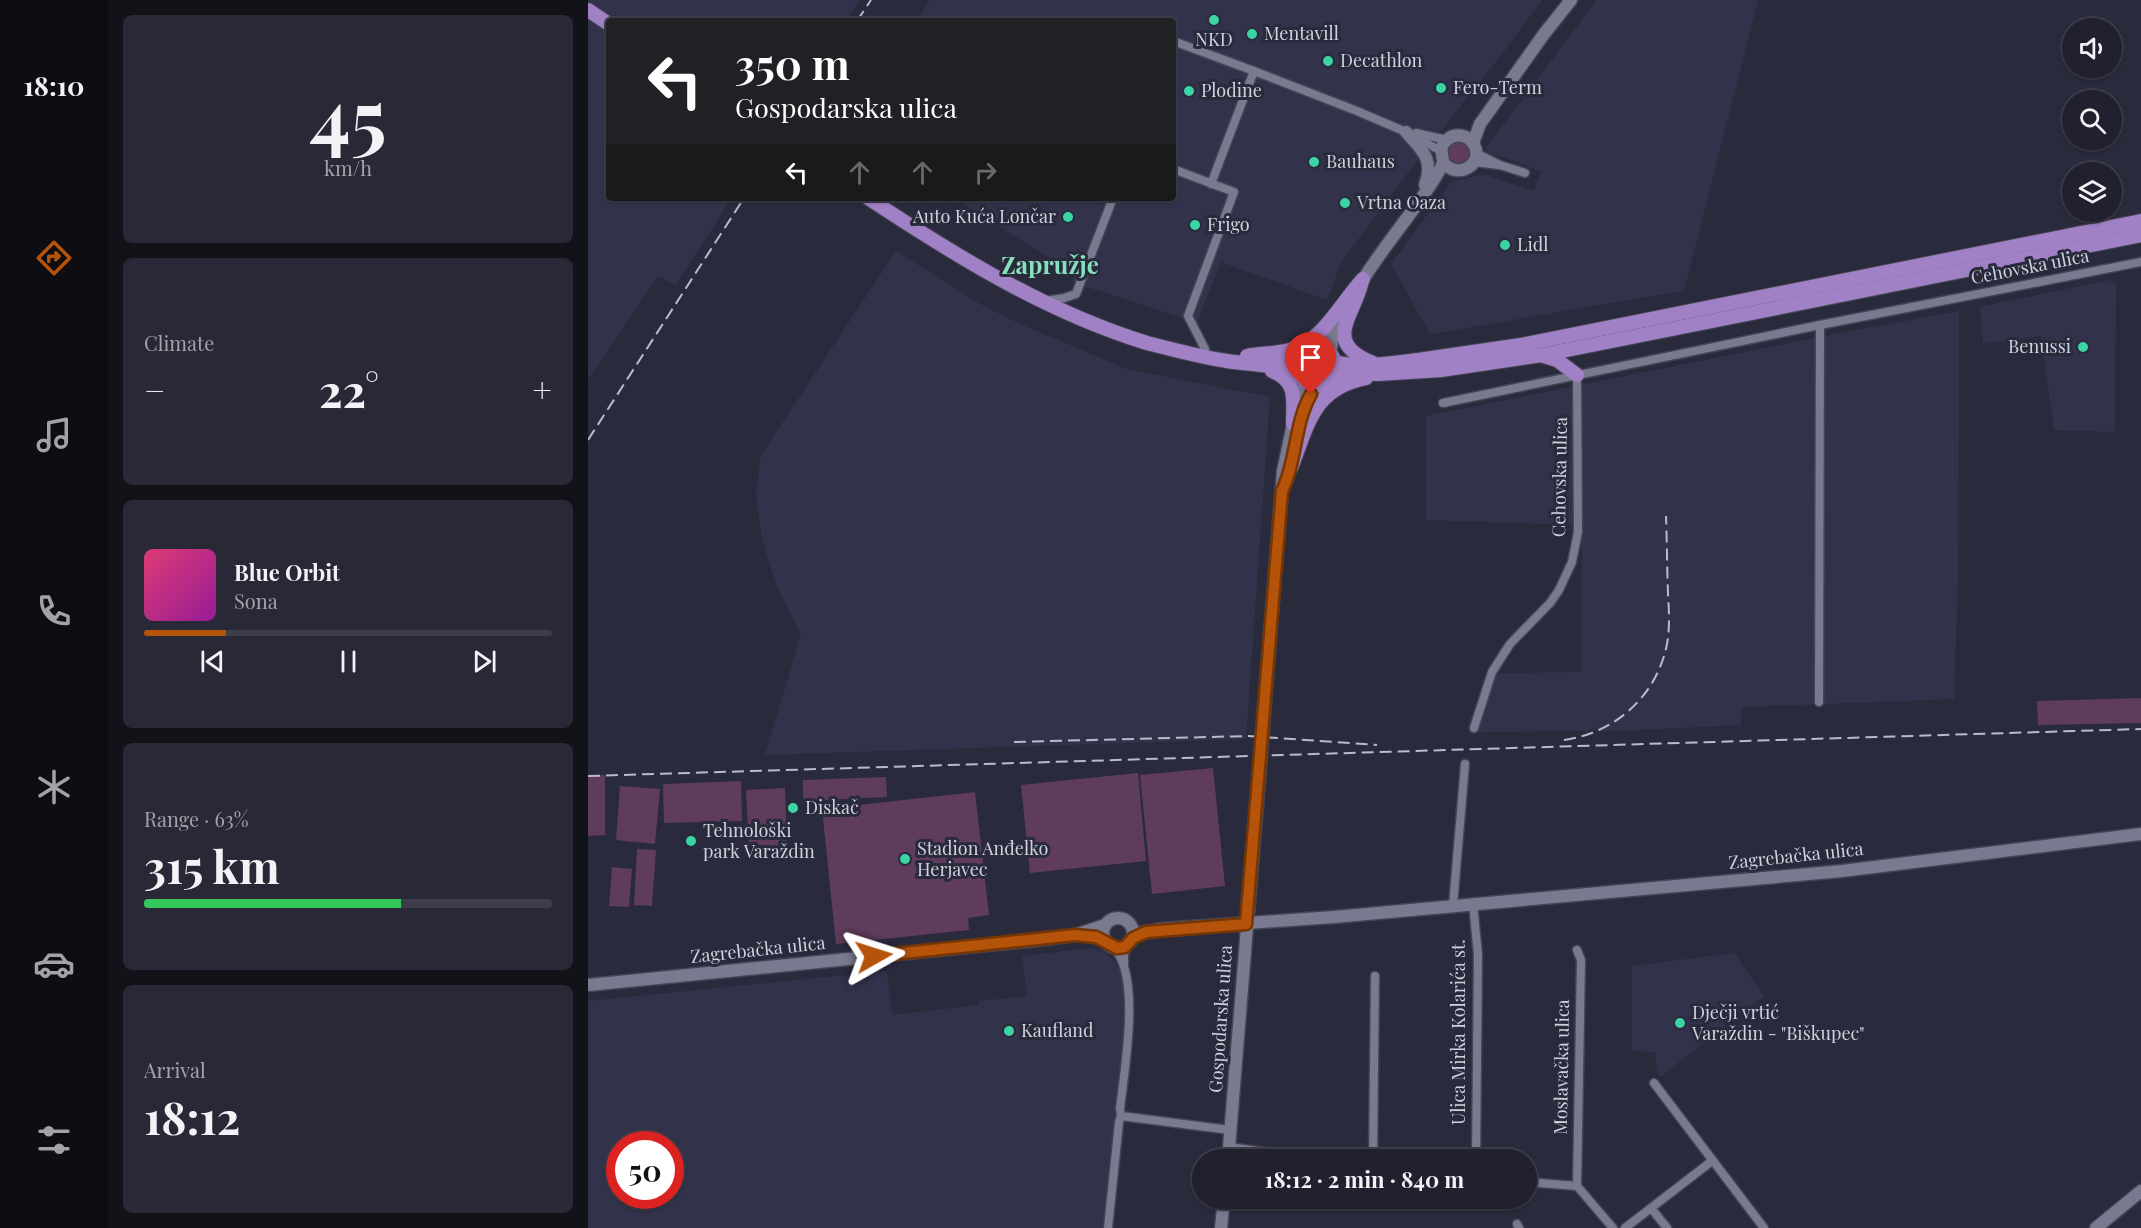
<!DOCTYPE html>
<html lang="en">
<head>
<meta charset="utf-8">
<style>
	body { margin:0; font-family:"Playfair Display",serif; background:#282836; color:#f1f3f6; height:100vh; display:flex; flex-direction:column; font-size:22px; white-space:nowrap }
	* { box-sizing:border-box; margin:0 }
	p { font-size:20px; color:#a2a3aa }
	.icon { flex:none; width:33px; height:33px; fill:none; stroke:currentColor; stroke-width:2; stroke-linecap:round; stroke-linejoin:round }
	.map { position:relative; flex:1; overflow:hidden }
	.panel { display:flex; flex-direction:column; gap:15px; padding:15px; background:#121219; width:480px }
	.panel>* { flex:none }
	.hud { position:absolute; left:18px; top:18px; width:570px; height:183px; border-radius:6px; box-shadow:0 2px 4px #0004,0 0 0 2px #3d3e4a; background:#202124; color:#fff; overflow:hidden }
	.fabs { position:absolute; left:1474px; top:18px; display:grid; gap:12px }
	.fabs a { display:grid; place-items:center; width:60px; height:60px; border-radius:50%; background:#20202e; box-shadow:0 2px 4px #0004,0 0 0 2px #3d3e4a; font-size:30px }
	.speed { position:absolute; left:18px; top:1131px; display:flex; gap:12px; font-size:30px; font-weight:700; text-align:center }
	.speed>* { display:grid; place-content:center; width:78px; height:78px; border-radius:50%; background:#20202e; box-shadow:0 2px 4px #0004,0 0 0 2px #3d3e4a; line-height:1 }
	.speed .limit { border:9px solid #d22; background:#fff; color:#111 }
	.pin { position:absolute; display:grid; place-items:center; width:51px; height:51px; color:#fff; margin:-62px -26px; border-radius:50% 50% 50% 0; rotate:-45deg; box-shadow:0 0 6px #0007 }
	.pin .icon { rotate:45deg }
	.me { position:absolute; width:66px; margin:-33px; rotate:84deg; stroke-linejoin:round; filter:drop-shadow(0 0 4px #0008) }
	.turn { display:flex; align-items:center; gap:21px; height:126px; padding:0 30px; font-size:27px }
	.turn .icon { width:78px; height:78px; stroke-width:2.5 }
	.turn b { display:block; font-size:42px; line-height:51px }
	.lanes { display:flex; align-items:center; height:57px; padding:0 30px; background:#0003; justify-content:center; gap:30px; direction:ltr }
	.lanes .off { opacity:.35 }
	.big { font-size:45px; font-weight:700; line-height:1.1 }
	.panel .widget { flex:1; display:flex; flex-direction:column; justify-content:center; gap:9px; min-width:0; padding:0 21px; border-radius:9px; background:#282836 }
	.panel .dial { align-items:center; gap:0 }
	.dial b { font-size:78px; line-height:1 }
	.song { display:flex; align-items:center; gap:18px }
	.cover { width:72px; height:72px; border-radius:9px; background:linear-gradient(135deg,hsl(340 70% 55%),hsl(300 70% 35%)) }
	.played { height:6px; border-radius:3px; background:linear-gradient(90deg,#b45309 20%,#3d3e4a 20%) }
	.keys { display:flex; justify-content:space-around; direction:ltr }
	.heat { display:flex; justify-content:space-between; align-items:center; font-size:33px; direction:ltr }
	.charge { height:9px; border-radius:4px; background:linear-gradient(90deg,#34c759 63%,#3d3e4a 0) }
	.trip { position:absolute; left:604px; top:1149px; width:345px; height:60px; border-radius:30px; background:#20202e; box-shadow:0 2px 4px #0004,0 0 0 2px #3d3e4a; font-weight:700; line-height:60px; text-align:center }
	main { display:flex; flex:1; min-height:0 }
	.tabs { display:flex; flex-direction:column; width:108px; justify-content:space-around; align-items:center; background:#0d0d12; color:#a2a3aa }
	.tabs .icon { width:42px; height:42px }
	.tabs .active { color:#b45309 }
	.tabs b { font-size:27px; color:#f1f3f6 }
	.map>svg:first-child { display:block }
	.built { fill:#32324b; fill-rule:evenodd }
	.green { fill:#5f3c5b }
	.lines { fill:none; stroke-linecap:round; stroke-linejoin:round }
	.street-casing { stroke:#444453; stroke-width:11 }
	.secondary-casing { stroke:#444453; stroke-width:15 }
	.primary-casing { stroke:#444453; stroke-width:16 }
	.street { stroke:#797990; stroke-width:8 }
	.secondary { stroke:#797990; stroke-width:12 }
	.primary { stroke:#a181c5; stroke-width:14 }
	.rail { stroke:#babbc8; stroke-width:2; stroke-dasharray:12 6; stroke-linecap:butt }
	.secondary-bridge-casing { stroke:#444453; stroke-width:15; stroke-linecap:butt }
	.secondary-bridge { stroke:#797990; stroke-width:12 }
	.route-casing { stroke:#753606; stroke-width:15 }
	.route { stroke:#b45309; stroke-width:10 }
	.poi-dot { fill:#3cd4a4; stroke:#2a2a3d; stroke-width:2 }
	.labels { text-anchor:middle; stroke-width:6; stroke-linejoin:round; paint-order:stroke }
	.poi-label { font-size:18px; fill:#d0d1dd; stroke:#2a2a3d; text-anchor:start }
	.street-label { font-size:18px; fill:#d0d1dd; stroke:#2a2a3d }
	.district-label { font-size:24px; font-weight:bold; fill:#87e0bd; stroke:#2a2a3d }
</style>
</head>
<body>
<main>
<nav class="tabs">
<b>18:10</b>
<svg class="icon active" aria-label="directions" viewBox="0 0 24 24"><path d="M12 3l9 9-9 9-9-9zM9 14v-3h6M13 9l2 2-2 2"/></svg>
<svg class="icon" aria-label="music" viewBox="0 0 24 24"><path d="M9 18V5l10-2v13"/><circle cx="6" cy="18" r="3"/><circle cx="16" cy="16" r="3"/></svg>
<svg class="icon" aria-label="phone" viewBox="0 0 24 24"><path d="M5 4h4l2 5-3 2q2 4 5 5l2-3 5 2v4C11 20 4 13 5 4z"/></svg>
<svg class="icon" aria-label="climate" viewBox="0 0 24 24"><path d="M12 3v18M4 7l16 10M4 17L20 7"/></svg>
<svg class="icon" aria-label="car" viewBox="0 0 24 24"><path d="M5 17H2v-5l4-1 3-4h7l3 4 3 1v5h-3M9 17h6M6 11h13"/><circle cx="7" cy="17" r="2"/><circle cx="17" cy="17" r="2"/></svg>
<svg class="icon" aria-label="filters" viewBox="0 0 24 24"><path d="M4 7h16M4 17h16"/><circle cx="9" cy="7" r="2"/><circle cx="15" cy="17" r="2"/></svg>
</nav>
<section class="panel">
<div class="widget dial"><b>45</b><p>km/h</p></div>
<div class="widget"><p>Climate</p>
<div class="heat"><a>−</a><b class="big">22°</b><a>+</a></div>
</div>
<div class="widget">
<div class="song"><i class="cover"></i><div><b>Blue Orbit</b><p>Sona</p></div></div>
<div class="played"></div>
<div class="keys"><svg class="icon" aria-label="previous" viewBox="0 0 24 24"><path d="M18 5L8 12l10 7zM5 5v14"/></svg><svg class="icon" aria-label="pause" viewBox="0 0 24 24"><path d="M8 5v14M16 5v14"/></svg><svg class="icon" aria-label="next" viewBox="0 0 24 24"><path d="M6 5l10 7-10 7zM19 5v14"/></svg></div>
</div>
<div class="widget"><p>Range · 63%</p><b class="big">315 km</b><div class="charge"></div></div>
<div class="widget"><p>Arrival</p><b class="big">18:12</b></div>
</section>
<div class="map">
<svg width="1553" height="1228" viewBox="0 0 1553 1228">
	<rect width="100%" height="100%" fill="#2a2a3d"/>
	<!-- built -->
	<g class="built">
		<path d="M0 0H271L258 21H21V198H144L87 286 70 276 0 380Z"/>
		<path d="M342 0H954L922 44 825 166 754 261 739 300 633 262 609 323 484 282 488 271 448 250 366 198H585V21H329Z"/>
		<path d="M1009 0H1170L1096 291 842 334 803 264 864 181 896 174 946 191 953 171 902 153 897 149Z"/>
		<path d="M308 251 392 304 432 324 539 369 682 397 658 739 177 755 213 634 189 587 174 540 168 494 173 455Z"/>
		<path d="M1521 280 1526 282 1528 285 1527 432 1466 430 1453 336 1395 344 1392 307Z"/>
		<path d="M1371 311 1370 580 1366 699 1154 707 1153 725 1010 732 1008 727 997 731 889 732 905 681 910 673 993 672 994 525 838 520V416L1242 335Z"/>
		<path d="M505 948 516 951 525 960 533 973 539 1004 516 1228H0V1001L299 971 304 1015 391 1005V1001L439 996 434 956ZM32 1144H82V1196H32Z"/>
		<path d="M1146 953 1176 996 1072 1077 1069 1071 1067 1052 1044 1051V966Z"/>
	</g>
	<!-- green -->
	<g class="green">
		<path d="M876 141 883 152 881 160 871 166 860 161 858 149 863 142Z"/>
		<circle cx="728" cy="367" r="14"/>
		<path d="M1553 698V723L1450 725 1449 701Z"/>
		<path d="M625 768 637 886 564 894 552 775Z"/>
		<path d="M550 773 558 861 442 873 433 785Z"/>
		<path d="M17 775V835L0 836V776Z"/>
		<path d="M298 777 299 797 215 801V780Z"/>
		<path d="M153 781 154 821 76 823 75 784Z"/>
		<path d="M32 786 72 789 67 844 28 840Z"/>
		<path d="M197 788 199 848 161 849 158 790Z"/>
		<path d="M387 792 401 915 380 918 381 930 248 944 234 809Z"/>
		<path d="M49 849 68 850 64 906 46 905Z"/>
		<path d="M24 867 44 869 41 907 21 906Z"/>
	</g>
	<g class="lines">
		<defs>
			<g id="street">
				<path d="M585 41 666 71"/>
				<path d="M828 133 859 140"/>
				<path d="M888 153 912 165 937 173"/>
				<path d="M886 162 911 165"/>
				<path d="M585 169 646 192 600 316 617 349"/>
				<path d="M623 184 666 71 769 111 818 132 853 151"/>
				<path d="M457 301 476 298 488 294 525 198"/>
				<path d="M855 403 1232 325 1553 262"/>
				<path d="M1231 702 1232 325"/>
				<path d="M886 728 904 672 922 644 962 603 971 590 984 562 990 532 989 375"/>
				<path d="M885 904 890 955 888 1160"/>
				<path d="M865 906 877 764"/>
				<path d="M525 947C554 975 536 1071 532 1109L533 1116 642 1130"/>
				<path d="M536 963V954L541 944"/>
				<path d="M1066 1083 1176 1228"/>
				<path d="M641 1147 732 1160"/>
				<path d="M785 1160 787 976"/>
				<path d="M939 1182 989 1186 1025 1228"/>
				<path d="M989 1186 993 960 989 950"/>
				<path d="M1063 1208 1079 1228"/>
				<path d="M929 1224 931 1228"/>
				<path d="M520 1228 531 1122 533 1116"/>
				<path d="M1037 1228 1124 1161"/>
			</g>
			<g id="secondary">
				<path d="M818 132C835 151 846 159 837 185"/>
				<path d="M885 143 892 124 956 34 983 0"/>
				<path d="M771 286C793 249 822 217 845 181 848 176 855 166 855 161 854 152 851 146 859 140 867 132 881 135 886 145 897 164 869 181 855 162"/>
				<path d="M727 347 739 336 750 318"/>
				<path d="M742 354 745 338 749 330"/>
				<path d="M716 410 723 394 734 384"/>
				<path d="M682 637 695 471 705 424 717 382"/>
				<circle cx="530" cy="933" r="15"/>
				<path d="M545 938 553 933 575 929 746 917 1254 871 1553 834"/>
				<path d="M0 985 450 940 487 935 517 925"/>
				<path d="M640 1160 671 780"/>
				<path d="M633 1228 636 1198"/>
				<path d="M1508 1228 1553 1191"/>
			</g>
			<g id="primary">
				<path d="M0 10 21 24"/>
				<path d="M280 198C368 256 458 312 559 343 586 350 612 357 639 361 663 365 689 364 711 374"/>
				<path d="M774 281C766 317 733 342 785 363"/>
				<circle cx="728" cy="366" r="19"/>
				<path d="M659 356C673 353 688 354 702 350 736 340 752 304 775 279"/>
				<path d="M956 356 969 360 989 375"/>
				<path d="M685 359 710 360"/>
				<path d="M746 362C773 369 803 363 830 360 865 355 899 350 933 345L1553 221"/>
				<path d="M684 371C710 381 705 400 705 424"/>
				<path d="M745 373 791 374 853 370 954 355 1553 235"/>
				<path d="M703 468C720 425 725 388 778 378"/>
			</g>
		</defs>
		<!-- street casing -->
		<use href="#street" class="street-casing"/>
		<!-- secondary casing -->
		<use href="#secondary" class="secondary-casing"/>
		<!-- primary casing -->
		<use href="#primary" class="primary-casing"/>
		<!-- street -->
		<use href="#street" class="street"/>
		<!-- secondary -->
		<use href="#secondary" class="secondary"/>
		<!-- primary -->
		<use href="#primary" class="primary"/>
		<!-- rail -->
		<g class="rail">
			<path d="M269 21 283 0"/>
			<path d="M0 440 156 198"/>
			<path d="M976 740C1028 733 1069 695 1079 644 1082 627 1081 610 1080 594 1079 568 1079 542 1078 516"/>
			<path d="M426 742 660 736 789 745"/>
			<path d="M0 776 1553 729"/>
		</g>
		<defs>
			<path id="secondary-bridge" d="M671 780 682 637"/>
		</defs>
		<!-- secondary-bridge casing -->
		<use href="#secondary-bridge" class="secondary-bridge-casing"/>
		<!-- secondary-bridge -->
		<use href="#secondary-bridge" class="secondary-bridge"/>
	</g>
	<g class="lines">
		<defs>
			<path id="route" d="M286 956 487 935 508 937 529 948 537 947 545 938 558 932 658 924 694 491C709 460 706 424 723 394"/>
		</defs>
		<!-- route casing -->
		<use href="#route" class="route-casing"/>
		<!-- route -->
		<use href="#route" class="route"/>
	</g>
	<!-- markers -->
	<g class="poi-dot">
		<circle cx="626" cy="20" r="6"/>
		<circle cx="664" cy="34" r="6"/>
		<circle cx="740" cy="61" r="6"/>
		<circle cx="853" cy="88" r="6"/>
		<circle cx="601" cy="91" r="6"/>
		<circle cx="726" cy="162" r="6"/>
		<circle cx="757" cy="203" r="6"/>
		<circle cx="480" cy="217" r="6"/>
		<circle cx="607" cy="225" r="6"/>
		<circle cx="917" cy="245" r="6"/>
		<circle cx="1495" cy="347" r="6"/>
		<circle cx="205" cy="808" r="6"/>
		<circle cx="103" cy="841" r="6"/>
		<circle cx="317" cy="859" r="6"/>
		<circle cx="1092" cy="1023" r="6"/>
		<circle cx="421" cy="1031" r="6"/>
	</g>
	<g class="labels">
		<!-- poi labels -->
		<g class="poi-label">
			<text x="676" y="40">Mentavill</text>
			<text x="626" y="46" text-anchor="middle">NKD</text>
			<text x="752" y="67">Decathlon</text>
			<text x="865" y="94">Fero-Term</text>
			<text x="613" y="97">Plodine</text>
			<text x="738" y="168">Bauhaus</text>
			<text x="769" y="209">Vrtna Oaza</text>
			<text x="468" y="223" text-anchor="end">Auto Kuća Lončar</text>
			<text x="619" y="231">Frigo</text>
			<text x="929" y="251">Lidl</text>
			<text x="1483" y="353" text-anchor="end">Benussi</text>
			<text x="217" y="814">Diskač</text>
			<text x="115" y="837">Tehnološki<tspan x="115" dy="21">park Varaždin</tspan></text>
			<text x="329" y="855">Stadion Anđelko<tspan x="329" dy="21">Herjavec</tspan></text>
			<text x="1104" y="1019">Dječji vrtić<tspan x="1104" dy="21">Varaždin - "Biškupec"</tspan></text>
			<text x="433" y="1037">Kaufland</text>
		</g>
		<!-- street labels -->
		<g class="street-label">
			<text transform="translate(1442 267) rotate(-11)" y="6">Cehovska ulica</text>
			<text transform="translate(972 477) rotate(-89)" y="6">Cehovska ulica</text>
			<text transform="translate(1208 856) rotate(-6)" y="6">Zagrebačka ulica</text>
			<text transform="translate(170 950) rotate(-6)" y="6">Zagrebačka ulica</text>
			<text transform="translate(633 1019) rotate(-86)" y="6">Gospodarska ulica</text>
			<text transform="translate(871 1032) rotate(-90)" y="6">Ulica Mirka Kolarića st.</text>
			<text transform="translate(974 1067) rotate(-89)" y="6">Moslavačka ulica</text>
		</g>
		<!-- district labels -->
		<g class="district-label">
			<text x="462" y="274">Zapružje</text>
		</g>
	</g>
</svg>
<div class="fabs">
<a><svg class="icon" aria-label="sound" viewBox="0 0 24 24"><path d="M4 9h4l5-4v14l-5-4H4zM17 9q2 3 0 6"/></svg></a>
<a><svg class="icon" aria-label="search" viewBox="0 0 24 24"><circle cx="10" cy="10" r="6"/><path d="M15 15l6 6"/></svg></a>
<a><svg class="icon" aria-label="layers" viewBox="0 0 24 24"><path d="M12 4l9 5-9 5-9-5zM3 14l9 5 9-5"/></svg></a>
</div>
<div class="speed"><div class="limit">50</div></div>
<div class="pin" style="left:723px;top:394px;background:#d93025"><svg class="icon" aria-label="arrive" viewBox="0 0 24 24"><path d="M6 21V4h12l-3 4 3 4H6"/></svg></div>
<svg class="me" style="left:286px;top:956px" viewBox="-20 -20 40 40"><path d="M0-17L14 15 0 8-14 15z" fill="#b45309" stroke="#fff" stroke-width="4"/></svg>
<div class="trip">18:12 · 2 min · 840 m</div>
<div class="hud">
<div class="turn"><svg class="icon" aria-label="left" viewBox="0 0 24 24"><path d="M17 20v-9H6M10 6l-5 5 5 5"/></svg><div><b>350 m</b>Gospodarska ulica</div></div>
<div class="lanes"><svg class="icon" aria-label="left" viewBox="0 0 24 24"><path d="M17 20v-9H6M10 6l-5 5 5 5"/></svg><svg class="icon off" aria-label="ahead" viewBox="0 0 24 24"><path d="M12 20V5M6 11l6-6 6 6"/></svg><svg class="icon off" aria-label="ahead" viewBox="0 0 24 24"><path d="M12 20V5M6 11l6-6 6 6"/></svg><svg class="icon off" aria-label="right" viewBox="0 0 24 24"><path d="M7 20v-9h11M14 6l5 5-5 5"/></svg></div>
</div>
</div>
</main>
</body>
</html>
